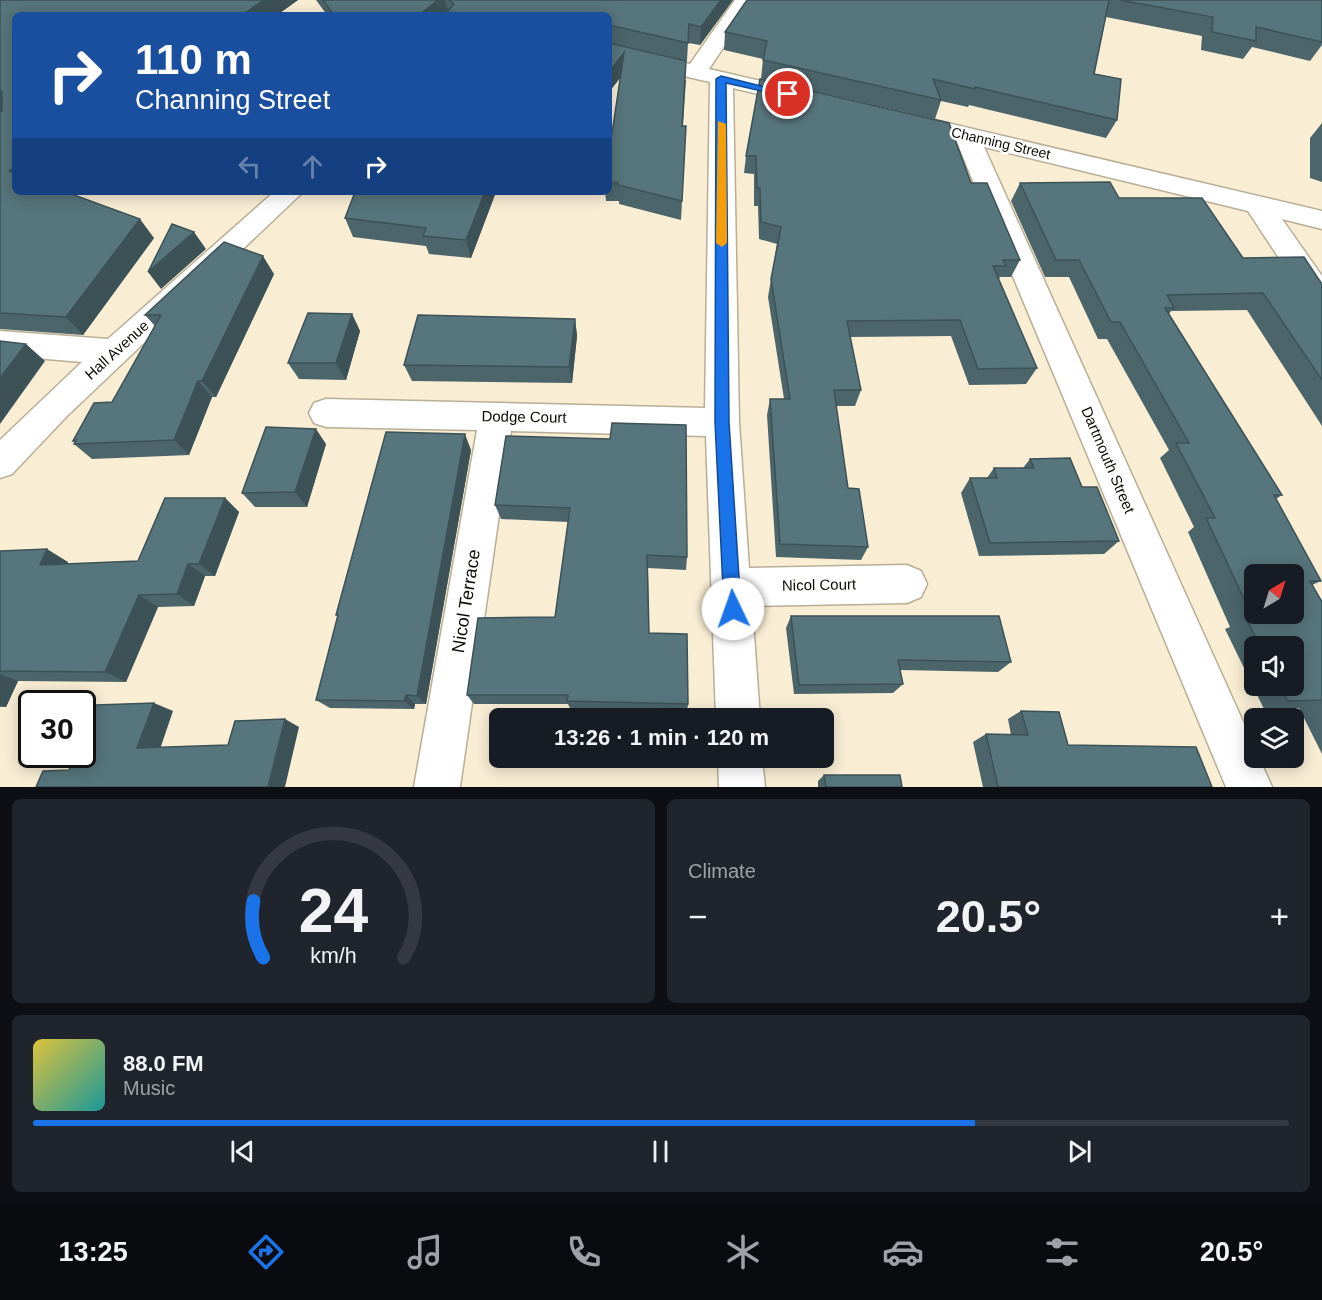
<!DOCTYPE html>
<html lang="en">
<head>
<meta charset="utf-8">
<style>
	body { margin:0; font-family:Arial,sans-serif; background:#20242c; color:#f1f3f6; height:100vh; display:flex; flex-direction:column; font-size:22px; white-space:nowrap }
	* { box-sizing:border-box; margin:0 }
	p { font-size:20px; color:#9ea1a6 }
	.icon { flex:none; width:33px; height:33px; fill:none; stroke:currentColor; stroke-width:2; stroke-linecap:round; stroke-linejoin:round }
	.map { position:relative; height:787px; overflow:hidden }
	.panel { display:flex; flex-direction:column; gap:12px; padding:12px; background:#0d0f14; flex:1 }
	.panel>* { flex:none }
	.top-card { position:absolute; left:12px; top:12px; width:600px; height:183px; border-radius:9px; box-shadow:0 3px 15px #0003; background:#1a4fa0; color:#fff; overflow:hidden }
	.needle { width:39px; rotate:38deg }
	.buttons { position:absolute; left:1244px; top:564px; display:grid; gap:12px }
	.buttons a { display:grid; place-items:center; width:60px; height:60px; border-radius:9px; background:#171b24; box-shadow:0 3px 15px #0003; font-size:30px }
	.speed { position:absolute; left:18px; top:690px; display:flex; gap:12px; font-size:30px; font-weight:700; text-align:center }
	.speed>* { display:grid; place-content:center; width:78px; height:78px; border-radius:50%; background:#171b24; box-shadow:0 3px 15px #0003; line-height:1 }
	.speed .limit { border:3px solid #111; border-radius:9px; background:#fff; color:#111 }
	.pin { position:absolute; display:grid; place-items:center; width:51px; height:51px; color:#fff; margin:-26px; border:3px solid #fff; border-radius:50%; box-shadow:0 2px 6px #0007 }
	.me { position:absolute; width:66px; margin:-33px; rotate:357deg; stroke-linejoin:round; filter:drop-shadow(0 0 4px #0008) }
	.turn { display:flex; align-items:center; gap:21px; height:126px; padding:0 24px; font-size:27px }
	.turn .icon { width:78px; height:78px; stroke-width:2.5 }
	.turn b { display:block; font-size:42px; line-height:51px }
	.lanes { display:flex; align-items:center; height:57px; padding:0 24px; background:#0003; justify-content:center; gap:30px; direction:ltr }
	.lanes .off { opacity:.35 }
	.big { font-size:45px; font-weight:800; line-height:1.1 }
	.panel .card { flex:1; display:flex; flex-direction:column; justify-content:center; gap:9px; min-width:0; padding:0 21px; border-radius:9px; background:#20242c }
	.panel .dial { align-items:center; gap:0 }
	.dial svg { height:156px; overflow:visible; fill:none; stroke:#363941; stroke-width:7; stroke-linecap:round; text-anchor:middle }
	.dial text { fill:#f1f3f6; stroke:none }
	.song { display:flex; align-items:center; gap:18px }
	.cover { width:72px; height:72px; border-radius:9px; background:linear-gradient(135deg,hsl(50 70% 55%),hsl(180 70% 35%)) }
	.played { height:6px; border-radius:3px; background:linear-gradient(90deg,#1a73e8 75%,#363941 75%) }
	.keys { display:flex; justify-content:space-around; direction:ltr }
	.heat { display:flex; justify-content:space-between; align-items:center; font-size:33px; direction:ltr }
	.panel .tiles { flex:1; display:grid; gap:12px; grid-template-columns:1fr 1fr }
	.card:last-child { grid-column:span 2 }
	.trip { position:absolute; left:489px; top:708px; width:345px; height:60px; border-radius:9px; background:#171b24; box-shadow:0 3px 15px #0003; font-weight:800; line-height:60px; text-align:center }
	.tab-bar { display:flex; height:96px; justify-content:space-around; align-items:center; background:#090b0e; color:#9ea1a6 }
	.tab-bar .icon { width:42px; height:42px }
	.tab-bar .active { color:#1a73e8 }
	.tab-bar b { font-size:27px; color:#f1f3f6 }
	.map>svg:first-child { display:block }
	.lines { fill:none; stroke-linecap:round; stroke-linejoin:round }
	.minor-casing { stroke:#b9ae96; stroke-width:3 }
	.minor { fill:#fff; fill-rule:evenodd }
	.wall { fill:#4b656b; fill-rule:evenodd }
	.shaded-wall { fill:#3d5257 }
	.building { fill:#57757c; stroke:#3d5257; stroke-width:1.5; fill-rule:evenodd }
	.route { fill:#1a73e8; stroke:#114b97; stroke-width:1.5 }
	.slow { fill:#f59e0b }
	.labels { text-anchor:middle; stroke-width:5; stroke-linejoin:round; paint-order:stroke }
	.far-street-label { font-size:14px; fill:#0e0b04; stroke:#fff }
	.street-label { font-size:15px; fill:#0e0b04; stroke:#fff }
	.near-street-label { font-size:18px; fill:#0e0b04; stroke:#fff }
</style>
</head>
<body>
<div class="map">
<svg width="1322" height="787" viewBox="0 0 1322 787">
	<rect width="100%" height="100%" fill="#f9edd4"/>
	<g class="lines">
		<defs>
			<g id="minor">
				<path d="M735 0H755L709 69 808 92 812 97 808 102 800 104 733 88 739 422 749 568 907 565 921 571 927 584 921 597 907 603 752 606 760 718H716L706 436 511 431 460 787H414L477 430 326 427 314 423 309 413 314 403 326 399 705 408 710 82 609 59V45L690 64Z"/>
				<path d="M909 114 1322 211V229L1282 219 1322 276V310L1311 307 1248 211 984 147 1254 746V758H1259L1272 787H1226L956 140 900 126 897 121 900 116Z"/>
				<path d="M274 192H303L67 416 12 474 0 478V440L82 362 0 355V331L108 339Z"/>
				<path d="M718 758H762L765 787H719Z"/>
			</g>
		</defs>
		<!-- minor casing -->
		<use href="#minor" class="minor-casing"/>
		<!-- minor -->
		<use href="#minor" class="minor"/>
	</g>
	<!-- wall -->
	<g class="wall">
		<path d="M0 0H298L277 15H15V192L154 238 83 335 0 329Z"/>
		<path d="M316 0H733L700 45 688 43 687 61 609 43 686 80 683 126H686L681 220 619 204V201H606L605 192H609V153L621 77 609 92V15H327Z"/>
		<path d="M747 0H1322V45L1310 61 1252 47 1243 59 1201 50 1202 36 1106 17 1094 74 1117 120 1106 138 969 105 968 107 941 101 935 119 761 79 763 59 724 50 725 32Z"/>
		<path d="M760 79 971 183 1020 260 1011 277H1000L999 279 1037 368 1026 384 969 385 951 336 850 337 861 390 855 406H836L848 488 868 547 861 560 776 557 767 415 770 399H784L768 297 777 244 759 239 758 206H754V174L744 173 746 156Z"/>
		<path d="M1322 123V182L1310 178V138Z"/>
		<path d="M1020 183 1119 198 1243 258 1322 284V426L1247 310 1171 311 1169 314 1282 495 1276 499 1321 581 1312 585 1322 601V754L1299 708 1264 709 1225 629 1230 627 1188 532 1194 527 1160 458 1169 450 1107 339H1098L1069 277H1045L1011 201ZM1254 646H1293V686H1254Z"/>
		<path d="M355 192H496L471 258 429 254 426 246 353 237 345 218Z"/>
		<path d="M274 274 216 397H212L189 455 92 459 74 444 75 442 73 441 112 402 155 326 145 315Z"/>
		<path d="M352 314 360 331 346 380 299 379 288 363Z"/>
		<path d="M575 319 577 336 572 383 412 381 404 365Z"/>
		<path d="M506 436 687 557 686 570 648 568 649 633 688 704 687 712 571 710 568 704H474L467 695 555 617 568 522 501 519 495 505Z"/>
		<path d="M326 444 307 507H255L242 493Z"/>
		<path d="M471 450 426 704H415L414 709 330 708 316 700 338 617 336 615Z"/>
		<path d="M1030 459 1082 487 1119 541 1104 554 979 556 961 493 970 478H987L994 468H1023Z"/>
		<path d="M225 498 239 512 215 576H205L194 606 158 607 126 682 18 681 6 707H0V551L68 562 67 564 138 561Z"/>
		<path d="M791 616 1011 662 998 672 900 670 903 684 893 693 794 694 786 628Z"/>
		<path d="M1021 711 1068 745 1212 787H983L973 742 986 734 1011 735 1008 719Z"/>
		<path d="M824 775 902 787H818V781Z"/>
	</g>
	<!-- shaded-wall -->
	<g class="shaded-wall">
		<path d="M264 0H298L277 15H242Z"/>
		<path d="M438 0H445L448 13 446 15H419Z"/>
		<path d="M721 0H733L700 45 701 27Z"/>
		<path d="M624 53 625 71 609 92V72Z"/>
		<path d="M0 91H2L15 107 0 114Z"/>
		<path d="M15 167V178L9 171Z"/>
		<path d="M485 192H496L471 258 466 240Z"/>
		<path d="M140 219 154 238 83 335 66 317Z"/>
		<path d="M194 232 206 249 161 289 148 272Z"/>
		<path d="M263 256 274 274 216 397 202 381Z"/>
		<path d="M352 314 360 331 346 380 336 363Z"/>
		<path d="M575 319 577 336 572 383 569 367Z"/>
		<path d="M26 344 45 361 0 424V378Z"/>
		<path d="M198 381 212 397 189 455 174 440Z"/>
		<path d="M316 429 326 444 307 507 295 492Z"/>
		<path d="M465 434 471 450 426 704 417 696Z"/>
		<path d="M225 498 239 512 215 576 199 564Z"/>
		<path d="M47 549 68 562 61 578 40 565Z"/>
		<path d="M188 564 205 576 194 606 177 594Z"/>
		<path d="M139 595 158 607 126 682 105 672Z"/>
		<path d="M0 674 18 681 6 707 0 705Z"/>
		<path d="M406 695 415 704 414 709 404 701Z"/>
		<path d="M154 703 173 711 158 755 137 748Z"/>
		<path d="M285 719 299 727 285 787H268Z"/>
	</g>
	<!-- building -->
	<g class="building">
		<path d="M0 0H264L242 15H15V167L9 171 15 173V192H66L140 219 66 317 0 313V111H2V91H0Z"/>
		<path d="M323 0H438L419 15H334Z"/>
		<path d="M449 0H721L701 27 689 24 688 43 609 25V15H445L454 4Z"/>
		<path d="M747 0H1109L1094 74 1121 79 1117 120 975 87V89L933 79 941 100 763 60 767 41 725 32Z"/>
		<path d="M1120 0H1322V42L1256 27V41L1212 32 1213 17Z"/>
		<path d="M609 43 686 61 682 126H686L682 201 618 185V183L609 182V153L624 53 609 72Z"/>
		<path d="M760 79 949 123 971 183H987L1020 260H1003L1006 266H993L1037 368 978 369 960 320 847 321 861 390H834L848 488 859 489 868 547 780 544 770 399H790L771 279 781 227 761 222 760 188H757L756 156H746Z"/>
		<path d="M1110 182 1119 198H1202L1243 258 1304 257 1322 284V380L1263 293 1167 295 1174 308H1165L1282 495H1274L1321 581H1310L1322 602V700L1288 701 1280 686H1293V646H1260L1246 618H1253L1206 518H1215L1176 443H1189L1120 322H1111L1079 260H1056L1020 183ZM1254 574H1293V614H1254Z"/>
		<path d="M355 192H485L466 240 423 236 426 228 345 218Z"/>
		<path d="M172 224 194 232 148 272Z"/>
		<path d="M224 242 263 256 202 381H198L174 440 74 444 76 440 73 441 94 403 112 402 161 315H145Z"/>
		<path d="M308 313 352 314 336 363H288Z"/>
		<path d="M418 315 575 319 569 367 404 365Z"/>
		<path d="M0 341 26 344 0 378Z"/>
		<path d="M612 423 686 425 687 557 647 555 649 633 687 634 688 704 567 701 568 695H467L478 618 555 617 570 508 495 505 506 436 610 439Z"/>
		<path d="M266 427 316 429 295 492 242 493Z"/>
		<path d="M386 432 465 434 417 696 406 695 404 701 316 700 338 615H336Z"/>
		<path d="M1070 458 1082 487H1097L1119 541 990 543 970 478H997L994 468H1034L1030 459Z"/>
		<path d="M165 498H225L199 564H188L177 594 139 595 105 672 0 671V551L47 549 40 565 138 561Z"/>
		<path d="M791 616H999L1011 662 898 660 903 684 799 685Z"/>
		<path d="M154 703 137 748 228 745 235 721 285 719 268 787H36L43 771 69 770 75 754H82V737L96 705Z"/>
		<path d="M1021 711 1059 712 1068 745 1196 747 1212 787H998L986 734 1028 735Z"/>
		<path d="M824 775H900L902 787H826Z"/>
	</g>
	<!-- route -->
	<path class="route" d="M721 76 793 94 788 97 726 83 729 422 741 609 739 615 733 617 727 615 724 609 715 422 716 79Z"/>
	<!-- slow -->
	<path class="slow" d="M718 121 726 124 727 243 722 247 716 243Z"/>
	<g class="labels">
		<!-- far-street labels -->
		<g class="far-street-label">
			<text transform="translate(1001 143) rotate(13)" y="5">Channing Street</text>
		</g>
		<!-- street labels -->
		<g class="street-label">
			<text transform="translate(117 350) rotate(-42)" y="5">Hall Avenue</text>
			<text transform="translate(524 417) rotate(1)" y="5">Dodge Court</text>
			<text transform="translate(1108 460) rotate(67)" y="5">Dartmouth Street</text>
			<text transform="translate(819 585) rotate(-1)" y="5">Nicol Court</text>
		</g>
		<!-- near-street labels -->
		<g class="near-street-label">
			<text transform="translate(466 601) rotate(-81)" y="6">Nicol Terrace</text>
		</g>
	</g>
</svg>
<div class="buttons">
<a><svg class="needle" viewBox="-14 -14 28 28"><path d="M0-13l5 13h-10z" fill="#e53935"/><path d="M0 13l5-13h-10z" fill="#9ea1a6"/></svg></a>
<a><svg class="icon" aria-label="sound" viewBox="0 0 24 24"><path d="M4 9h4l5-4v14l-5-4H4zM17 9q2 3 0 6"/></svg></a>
<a><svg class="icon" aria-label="layers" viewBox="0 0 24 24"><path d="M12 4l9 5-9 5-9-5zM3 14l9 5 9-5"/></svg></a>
</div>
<div class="speed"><div class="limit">30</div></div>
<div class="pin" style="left:788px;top:94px;background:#d93025"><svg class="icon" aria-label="arrive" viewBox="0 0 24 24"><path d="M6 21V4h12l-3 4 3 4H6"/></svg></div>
<svg class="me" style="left:733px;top:609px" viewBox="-20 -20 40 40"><circle r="19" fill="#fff"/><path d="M0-13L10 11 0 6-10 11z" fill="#1a73e8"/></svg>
<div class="trip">13:26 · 1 min · 120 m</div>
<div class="top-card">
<div class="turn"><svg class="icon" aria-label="right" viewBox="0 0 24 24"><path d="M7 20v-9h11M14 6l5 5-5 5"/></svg><div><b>110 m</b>Channing Street</div></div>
<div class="lanes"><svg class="icon off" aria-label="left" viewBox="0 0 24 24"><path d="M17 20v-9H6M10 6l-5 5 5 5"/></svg><svg class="icon off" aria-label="ahead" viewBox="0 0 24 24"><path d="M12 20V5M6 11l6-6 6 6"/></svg><svg class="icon" aria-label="right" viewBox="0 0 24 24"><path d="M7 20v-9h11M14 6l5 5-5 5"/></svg></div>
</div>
</div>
<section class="panel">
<div class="tiles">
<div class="card dial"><svg viewBox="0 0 100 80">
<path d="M14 69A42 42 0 1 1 86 69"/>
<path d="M14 69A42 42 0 0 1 9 40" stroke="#1a73e8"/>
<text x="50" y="56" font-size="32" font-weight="700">24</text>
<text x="50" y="72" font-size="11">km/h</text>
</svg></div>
<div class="card"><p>Climate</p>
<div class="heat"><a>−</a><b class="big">20.5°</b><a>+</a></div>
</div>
<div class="card">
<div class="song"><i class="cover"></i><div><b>88.0 FM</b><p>Music</p></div></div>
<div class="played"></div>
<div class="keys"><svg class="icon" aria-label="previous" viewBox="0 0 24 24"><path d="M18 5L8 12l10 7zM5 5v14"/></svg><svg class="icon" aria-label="pause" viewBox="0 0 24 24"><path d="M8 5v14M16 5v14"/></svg><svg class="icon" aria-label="next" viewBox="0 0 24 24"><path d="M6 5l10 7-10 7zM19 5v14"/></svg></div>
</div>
</div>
</section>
<nav class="tab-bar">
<b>13:25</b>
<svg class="icon active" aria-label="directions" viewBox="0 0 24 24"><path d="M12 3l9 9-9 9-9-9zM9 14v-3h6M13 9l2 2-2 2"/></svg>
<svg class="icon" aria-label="music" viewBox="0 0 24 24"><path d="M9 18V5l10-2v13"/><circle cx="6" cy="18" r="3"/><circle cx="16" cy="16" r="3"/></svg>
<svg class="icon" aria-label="phone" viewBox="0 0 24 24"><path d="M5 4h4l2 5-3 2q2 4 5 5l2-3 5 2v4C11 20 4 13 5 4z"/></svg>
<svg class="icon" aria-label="climate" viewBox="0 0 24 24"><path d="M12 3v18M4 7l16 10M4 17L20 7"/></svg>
<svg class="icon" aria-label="car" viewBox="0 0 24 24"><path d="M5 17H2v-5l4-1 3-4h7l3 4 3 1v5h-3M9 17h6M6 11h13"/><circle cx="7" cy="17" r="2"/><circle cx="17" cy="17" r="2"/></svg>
<svg class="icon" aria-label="filters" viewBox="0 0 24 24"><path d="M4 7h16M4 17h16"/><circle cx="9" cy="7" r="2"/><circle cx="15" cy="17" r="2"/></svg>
<b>20.5°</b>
</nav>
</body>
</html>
